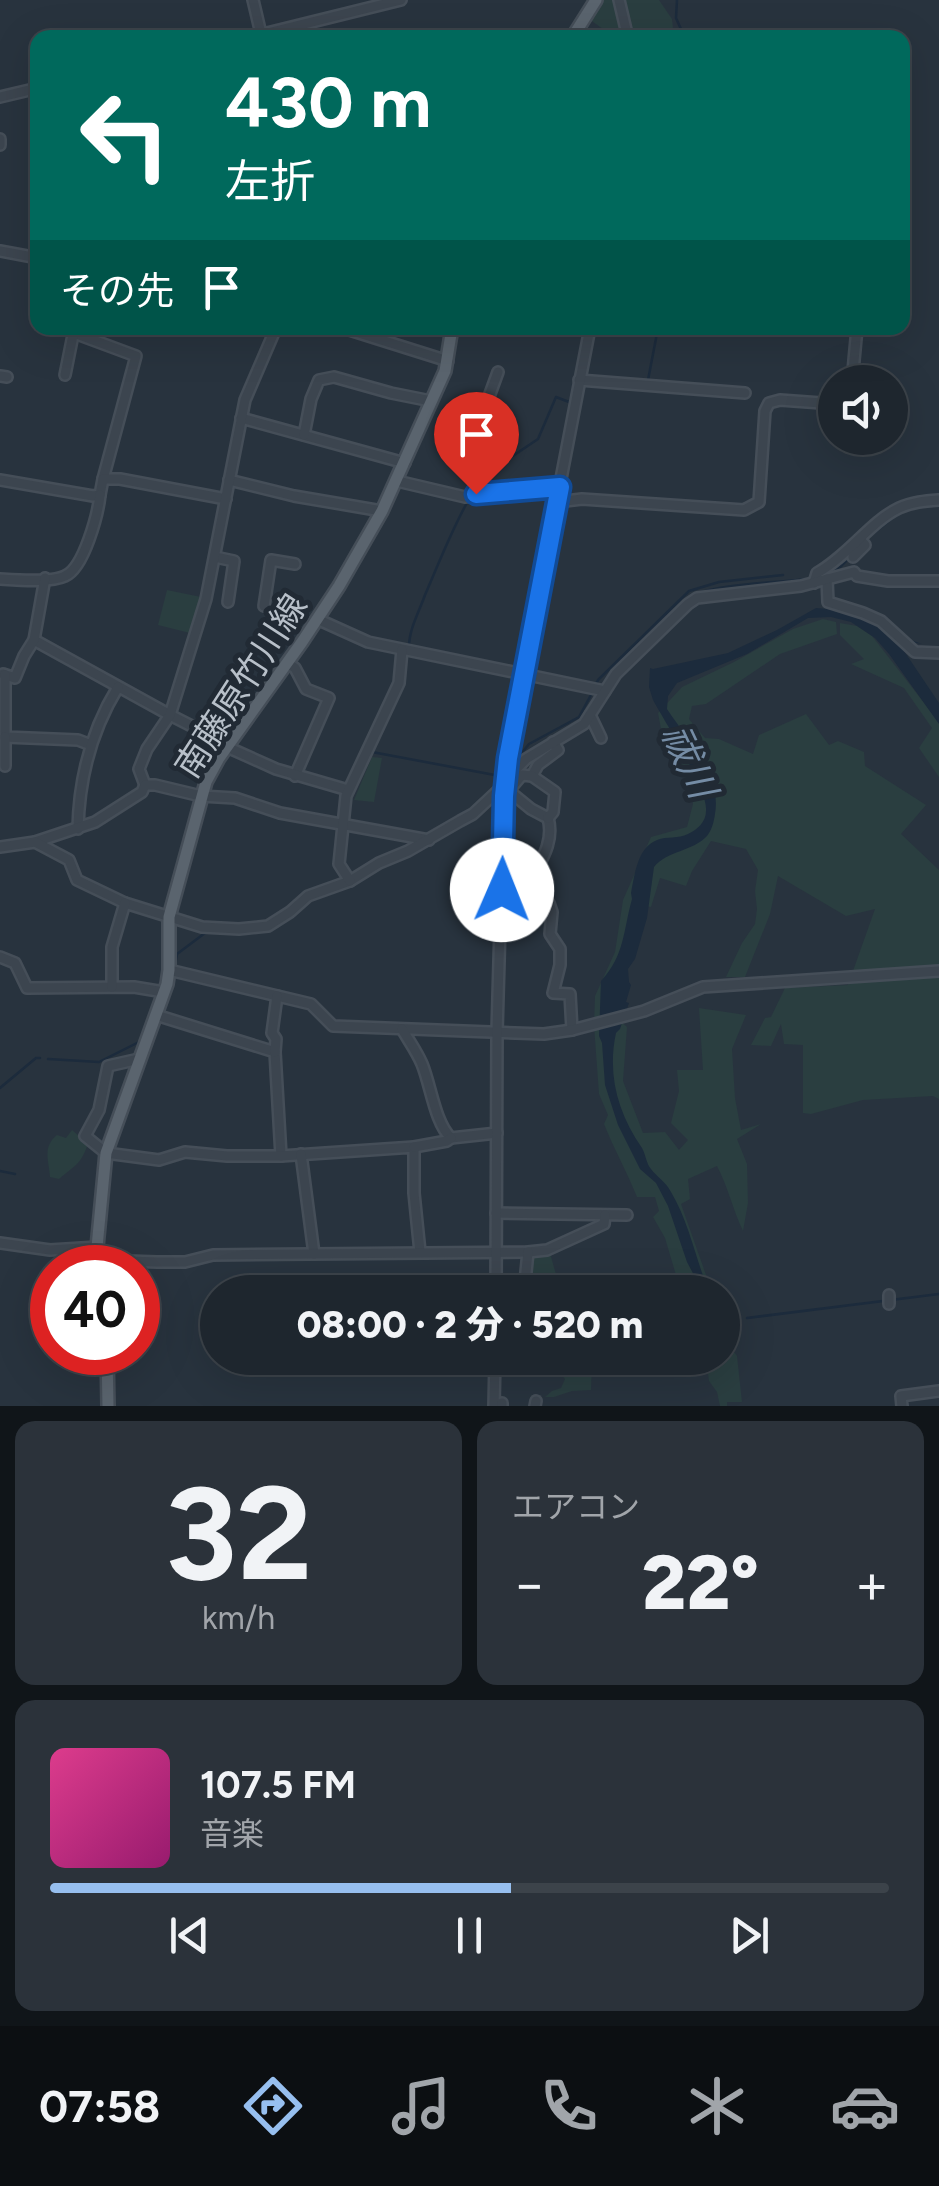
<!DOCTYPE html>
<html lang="ja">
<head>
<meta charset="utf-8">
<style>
	body { margin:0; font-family:Figtree,"Noto Sans JP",sans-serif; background:#2b323a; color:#f1f3f6; height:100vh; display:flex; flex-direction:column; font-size:38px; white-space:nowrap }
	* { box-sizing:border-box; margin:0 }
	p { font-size:32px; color:#a1a5aa }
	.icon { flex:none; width:55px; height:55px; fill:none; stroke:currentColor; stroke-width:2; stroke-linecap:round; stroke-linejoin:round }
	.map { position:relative; height:1406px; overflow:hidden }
	.details { display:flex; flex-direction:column; gap:15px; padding:15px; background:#101519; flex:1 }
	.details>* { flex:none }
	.banner { position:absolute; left:30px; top:30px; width:880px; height:305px; border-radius:20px; box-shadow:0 10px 40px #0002,0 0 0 2px #3c434a; background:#00695c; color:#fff; overflow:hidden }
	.buttons { position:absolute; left:818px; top:365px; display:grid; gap:20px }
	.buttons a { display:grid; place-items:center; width:90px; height:90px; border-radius:50%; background:#1e262e; box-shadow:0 10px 40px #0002,0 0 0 2px #3c434a; font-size:50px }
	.speed { position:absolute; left:30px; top:1245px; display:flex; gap:20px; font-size:50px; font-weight:700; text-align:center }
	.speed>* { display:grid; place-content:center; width:130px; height:130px; border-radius:50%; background:#1e262e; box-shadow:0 10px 40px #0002,0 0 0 2px #3c434a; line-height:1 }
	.speed .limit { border:15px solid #d22; background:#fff; color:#111 }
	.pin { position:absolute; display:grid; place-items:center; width:85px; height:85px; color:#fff; margin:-102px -42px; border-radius:50% 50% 50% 0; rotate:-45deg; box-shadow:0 0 10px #0007 }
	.pin .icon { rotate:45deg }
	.me { position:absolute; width:110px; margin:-55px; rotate:1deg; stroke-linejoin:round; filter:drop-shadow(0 0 8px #0008) }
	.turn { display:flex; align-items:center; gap:35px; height:210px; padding:0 30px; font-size:45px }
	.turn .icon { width:130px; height:130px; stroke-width:2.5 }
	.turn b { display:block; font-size:70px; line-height:85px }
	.then { display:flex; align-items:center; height:95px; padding:0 30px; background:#0003; gap:20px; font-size:38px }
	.big { font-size:75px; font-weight:800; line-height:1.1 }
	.details .card { flex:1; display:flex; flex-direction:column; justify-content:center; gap:15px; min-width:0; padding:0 35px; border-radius:20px; background:#2b323a }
	.details .dial { align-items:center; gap:0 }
	.dial b { font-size:130px; line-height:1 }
	.song { display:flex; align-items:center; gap:30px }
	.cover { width:120px; height:120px; border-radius:15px; background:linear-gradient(135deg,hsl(330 70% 55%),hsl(320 70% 35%)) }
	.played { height:10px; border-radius:5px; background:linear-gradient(90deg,#97bfef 55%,#3c434a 55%) }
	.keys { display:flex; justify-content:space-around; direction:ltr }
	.heat { display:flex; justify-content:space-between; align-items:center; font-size:55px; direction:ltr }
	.details .tiles { flex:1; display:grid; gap:15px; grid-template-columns:1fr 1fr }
	.card:last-child { grid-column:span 2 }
	.trip { position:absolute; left:200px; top:1275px; width:540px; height:100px; border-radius:50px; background:#1e262e; box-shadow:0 10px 40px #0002,0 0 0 2px #3c434a; font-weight:800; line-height:100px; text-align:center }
	.tab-bar { display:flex; height:160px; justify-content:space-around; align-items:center; background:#0c0f12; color:#a1a5aa }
	.tab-bar .icon { width:70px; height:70px }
	.tab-bar .on { color:#97bfef }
	.tab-bar b { font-size:45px; color:#f1f3f6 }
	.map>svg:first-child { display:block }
	.green { fill:#2a3e40 }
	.water { fill:#1c2b3c }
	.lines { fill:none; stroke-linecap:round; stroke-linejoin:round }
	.stream { stroke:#1c2b3c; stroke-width:2.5 }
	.minor-casing { stroke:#454e58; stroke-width:14 }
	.major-casing { stroke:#454e58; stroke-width:16 }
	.minor { stroke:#3c454f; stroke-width:9 }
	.major { stroke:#5a646e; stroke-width:11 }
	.route-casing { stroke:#114b97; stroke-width:25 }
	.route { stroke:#1a73e8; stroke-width:18 }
	.labels { text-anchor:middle; stroke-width:10; stroke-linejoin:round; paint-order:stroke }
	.street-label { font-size:35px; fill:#b8c0c9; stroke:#212a34 }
	.water-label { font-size:38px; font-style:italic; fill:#758ca5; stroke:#212a34 }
</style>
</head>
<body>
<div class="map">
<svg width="939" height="1406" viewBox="0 0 939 1406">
	<rect width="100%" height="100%" fill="#28333e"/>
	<!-- green -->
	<g class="green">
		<path d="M601 0H659L672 19 674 37H599L603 29 589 19Z"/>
		<path d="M167 590 201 597 190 633 158 625Z"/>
		<path d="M823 619 836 622 837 634 780 654 706 704 692 706 689 719 705 738 719 739 753 754 759 735 806 714 829 745 838 741 864 752 865 766 926 805 901 834 939 870V1099L933 1096 863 1100 811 1114 803 1113V1045L784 1044 781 1024 771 1046 751 1045 765 1018 771 1017 785 988 848 985 875 909 846 916 778 876 770 914 745 977H726L742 943 755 924 757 909 755 891 758 870 746 849 711 841 692 871 686 886 660 878 651 907 634 903 617 973 603 993 606 1008 627 1027 623 1081 643 1133 665 1132 679 1150 688 1140 671 1123 679 1091 677 1070H703L699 1008 746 1015 732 1049 735 1098 741 1130 761 1124 737 1139 747 1164 748 1203 743 1231C733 1210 728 1187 717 1166L688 1179 690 1199 681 1204 712 1292H681L665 1238 653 1217 659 1211 655 1197H637C627 1172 614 1149 604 1124L608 1115 599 1094 594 1025 595 996 615 952 623 900 651 837 687 827 693 804 687 780 661 729 658 713 682 687 734 662 793 629Z"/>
		<path d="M840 623 857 626 872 636 939 722V777L919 748 932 728 904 688 851 664 864 659 840 635Z"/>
		<path d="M372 757 382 758 374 802 354 800Z"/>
		<path d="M72 1130 88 1144C80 1166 75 1165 59 1179L50 1177C49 1160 42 1147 57 1135L66 1138Z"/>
		<path d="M550 1253 557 1278V1292H527L530 1259Z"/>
		<path d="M723 1312 730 1347 737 1356 742 1402H727V1406H720L717 1392 709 1381 706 1358H722Z"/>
		<path d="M561 1358 592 1359 591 1390 572 1391 554 1397H545L552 1391 561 1388 565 1379 556 1368Z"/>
	</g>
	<!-- water -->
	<path class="water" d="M816 608C849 610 878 622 902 645L911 640 922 644 911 642 904 651 939 703V724L889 654 875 638 851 622 831 617 808 618 747 654 677 683 668 696 667 709C687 740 722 774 715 814 714 821 712 830 707 836 692 852 668 850 654 867L647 918 635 959 628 969 629 982 631 985 626 1002 629 1003 620 1029 616 1033C607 1075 618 1113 642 1148 646 1155 646 1163 651 1169 657 1177 666 1182 671 1192 689 1222 696 1260 709 1292H698L696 1279 687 1262 668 1206 656 1183 640 1169 618 1125 605 1085 602 1043 599 1036 601 981C625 955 623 931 632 899L631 893C635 874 637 848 657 840 667 836 678 839 688 834 697 830 706 822 706 811 708 789 665 722 653 700L649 687 650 668 653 669 728 653 777 630Z"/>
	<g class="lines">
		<!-- stream -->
		<g class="stream">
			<path d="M677 0 676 18 685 38"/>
			<path d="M648 380 658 328"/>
			<path d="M586 386 608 387"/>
			<path d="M473 491 480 478 538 439 556 397 569 402 572 397"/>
			<path d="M866 539 895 516"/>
			<path d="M826 575 840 567 851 556"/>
			<path d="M693 595C724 583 774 583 808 579"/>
			<path d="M409 647C409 629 419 612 425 595 439 563 451 531 468 501"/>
			<path d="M627 657 650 635"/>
			<path d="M596 685 598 680 689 591 719 582 783 575"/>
			<path d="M507 735 517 678"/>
			<path d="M530 752 557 735"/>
			<path d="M512 765 529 744 579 717 592 693"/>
			<path d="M355 788 372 752 500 776 504 753"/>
			<path d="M411 854 431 843"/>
			<path d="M317 898 348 887 385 864"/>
			<path d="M228 933C250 936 268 932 286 920"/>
			<path d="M175 966 177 954 205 933 220 932"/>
			<path d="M48 1059 99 1062 139 1042"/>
			<path d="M0 1088 36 1058H40"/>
			<path d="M0 1171 15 1174"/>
			<path d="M747 1318 939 1294"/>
		</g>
		<defs>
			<g id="minor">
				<path d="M253 0 262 38"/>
				<path d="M619 0 628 38"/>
				<path d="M247 38 401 0"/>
				<path d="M0 97 38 88"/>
				<path d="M0 139V145"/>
				<path d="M0 251 38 258"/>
				<path d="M343 328 448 361"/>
				<path d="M74 333 136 356 103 479"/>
				<path d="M65 375 74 330"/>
				<path d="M0 376 7 377"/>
				<path d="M579 380 745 393"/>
				<path d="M852 382 857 328"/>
				<path d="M483 413 498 372"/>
				<path d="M241 418 405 463"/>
				<path d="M304 435 311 399 319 380 334 377 391 393 431 401"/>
				<path d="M0 480 93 496 100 495 103 479H120L226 499"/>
				<path d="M229 480 294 496 382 511"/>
				<path d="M397 481 465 497 560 487"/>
				<path d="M557 502 582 499 744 510 759 502 765 411 769 403 780 400 835 404"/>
				<path d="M215 557 234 561 228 602"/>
				<path d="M853 557 865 545 860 540"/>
				<path d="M0 579C16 580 51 583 65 576 84 568 98 514 100 495"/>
				<path d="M827 579 828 602 863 613 881 621 915 652 939 653"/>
				<path d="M814 583 817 573C849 555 870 522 899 508 912 502 926 501 939 500"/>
				<path d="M264 606 271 560 295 564"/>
				<path d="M317 619 368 642 605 691"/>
				<path d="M34 640 170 715 229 745"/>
				<path d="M287 663 295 668 306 689 329 698 295 776"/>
				<path d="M3 674 15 678 24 656 34 640 45 578"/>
				<path d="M5 675V737L78 740 91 745"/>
				<path d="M590 715 601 738"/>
				<path d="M5 737V766"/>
				<path d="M227 747 276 769 348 790"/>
				<path d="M532 776 538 765 558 750 553 742"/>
				<path d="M507 778 526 759 584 724 616 674 688 604 697 598 801 586 854 572 857 576 888 581H939"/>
				<path d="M145 785 139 769 147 749 170 715 206 599 245 400 276 328"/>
				<path d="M504 787 531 809 548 818C556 846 535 868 525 893"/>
				<path d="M510 789 522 775 532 776 555 792 553 812 548 818"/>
				<path d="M78 829C79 778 91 731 118 687"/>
				<path d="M35 842 95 822 142 792 145 785H155L201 796 235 798 280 813 429 840"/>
				<path d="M0 847 35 842 69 860 77 880 125 903 202 927 239 929 268 926 290 912 308 896 350 881 379 863 408 851 460 821 473 814 504 785"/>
				<path d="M350 881 339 864 346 796 399 683 402 650"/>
				<path d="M502 890 525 893 549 903 552 912 550 934 560 949V965L553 993 570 994 572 1030"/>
				<path d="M0 957 15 963 27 988 134 987 164 992"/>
				<path d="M169 970 311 1004 333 1026 544 1034 572 1030 644 1011 703 987 939 971"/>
				<path d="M112 987V947L125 903"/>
				<path d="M156 1015 275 1052 281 1156"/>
				<path d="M402 1029C409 1041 417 1052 422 1064 431 1086 435 1123 451 1138L497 1133"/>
				<path d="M275 1052 276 1039 272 1033 277 996"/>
				<path d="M139 1059 108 1066 99 1110 85 1136 106 1153 159 1160 185 1152 227 1156H281L414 1147V1193L420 1252"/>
				<path d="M414 1147 447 1141 451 1138"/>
				<path d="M301 1154 314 1254"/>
				<path d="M496 1213 627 1215"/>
				<path d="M0 1243 50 1250 97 1247"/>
				<path d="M99 1254 128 1261 157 1262H185L213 1255 528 1252 547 1250 604 1224 605 1215"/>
				<path d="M496 1292 497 1032 504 785 509 749 590 328"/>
				<path d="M524 1292 528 1252"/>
				<path d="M889 1295V1304"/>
				<path d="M494 1406 495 1358"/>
				<path d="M502 1406V1403"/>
				<path d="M535 1406 536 1401"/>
				<path d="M902 1406 901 1396 939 1391"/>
			</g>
			<g id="major">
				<path d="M572 38 596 0"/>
				<path d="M102 1268 97 1247 106 1153 167 984 169 970V917L206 782 219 758 302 642 339 586 382 511 445 371 452 328"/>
				<path d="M107 1352 108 1406"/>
			</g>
		</defs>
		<!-- minor casing -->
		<use href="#minor" class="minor-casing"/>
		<!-- major casing -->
		<use href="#major" class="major-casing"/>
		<!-- minor -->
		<use href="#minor" class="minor"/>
		<!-- major -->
		<use href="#major" class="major"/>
	</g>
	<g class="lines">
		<defs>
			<path id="route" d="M476 494 560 487 508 758 504 796 502 890"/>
		</defs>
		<!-- route casing -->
		<use href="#route" class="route-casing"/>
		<!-- route -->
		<use href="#route" class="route"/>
	</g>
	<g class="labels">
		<!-- street labels -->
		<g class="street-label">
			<text transform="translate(241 686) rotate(-57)" y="12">南藤原竹川線</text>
		</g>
		<!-- water labels -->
		<g class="water-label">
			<text transform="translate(689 761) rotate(65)" y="13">祓川</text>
		</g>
	</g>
</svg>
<div class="buttons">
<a><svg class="icon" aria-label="sound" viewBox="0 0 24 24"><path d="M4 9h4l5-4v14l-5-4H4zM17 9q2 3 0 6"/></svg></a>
</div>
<div class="speed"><div class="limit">40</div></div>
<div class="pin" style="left:476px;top:494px;background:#d93025"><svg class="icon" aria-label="arrive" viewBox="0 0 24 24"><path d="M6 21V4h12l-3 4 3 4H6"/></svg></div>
<svg class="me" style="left:502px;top:890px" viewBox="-20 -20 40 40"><circle r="19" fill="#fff"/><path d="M0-13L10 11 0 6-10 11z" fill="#1a73e8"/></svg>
<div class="trip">08:00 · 2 分 · 520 m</div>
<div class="banner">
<div class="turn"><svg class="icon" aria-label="left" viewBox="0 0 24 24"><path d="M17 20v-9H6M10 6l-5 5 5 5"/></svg><div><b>430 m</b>左折</div></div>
<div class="then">その先<svg class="icon" aria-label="arrive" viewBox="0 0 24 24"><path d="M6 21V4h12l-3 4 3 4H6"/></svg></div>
</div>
</div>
<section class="details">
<div class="tiles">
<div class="card dial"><b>32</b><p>km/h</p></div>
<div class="card"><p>エアコン</p>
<div class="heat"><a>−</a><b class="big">22°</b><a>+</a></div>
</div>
<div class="card">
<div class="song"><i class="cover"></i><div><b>107.5 FM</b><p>音楽</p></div></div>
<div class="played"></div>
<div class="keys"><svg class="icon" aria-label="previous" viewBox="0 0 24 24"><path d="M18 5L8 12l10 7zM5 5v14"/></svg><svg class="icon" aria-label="pause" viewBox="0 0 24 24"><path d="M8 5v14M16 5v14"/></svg><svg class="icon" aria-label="next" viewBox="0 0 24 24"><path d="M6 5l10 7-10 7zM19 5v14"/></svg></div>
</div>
</div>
</section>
<nav class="tab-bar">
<b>07:58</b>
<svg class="icon on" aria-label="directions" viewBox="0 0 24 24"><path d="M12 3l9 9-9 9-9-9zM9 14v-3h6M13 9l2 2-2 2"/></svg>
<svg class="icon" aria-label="music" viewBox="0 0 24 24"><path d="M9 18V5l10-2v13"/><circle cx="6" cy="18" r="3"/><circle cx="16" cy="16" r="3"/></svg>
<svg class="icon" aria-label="phone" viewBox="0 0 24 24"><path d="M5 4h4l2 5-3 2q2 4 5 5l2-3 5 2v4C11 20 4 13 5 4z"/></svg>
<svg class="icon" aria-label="climate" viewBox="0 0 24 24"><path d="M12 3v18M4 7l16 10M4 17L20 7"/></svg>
<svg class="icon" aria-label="car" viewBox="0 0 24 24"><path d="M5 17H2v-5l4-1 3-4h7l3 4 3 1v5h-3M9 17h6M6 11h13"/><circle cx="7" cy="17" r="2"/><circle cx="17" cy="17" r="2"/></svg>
</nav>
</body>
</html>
